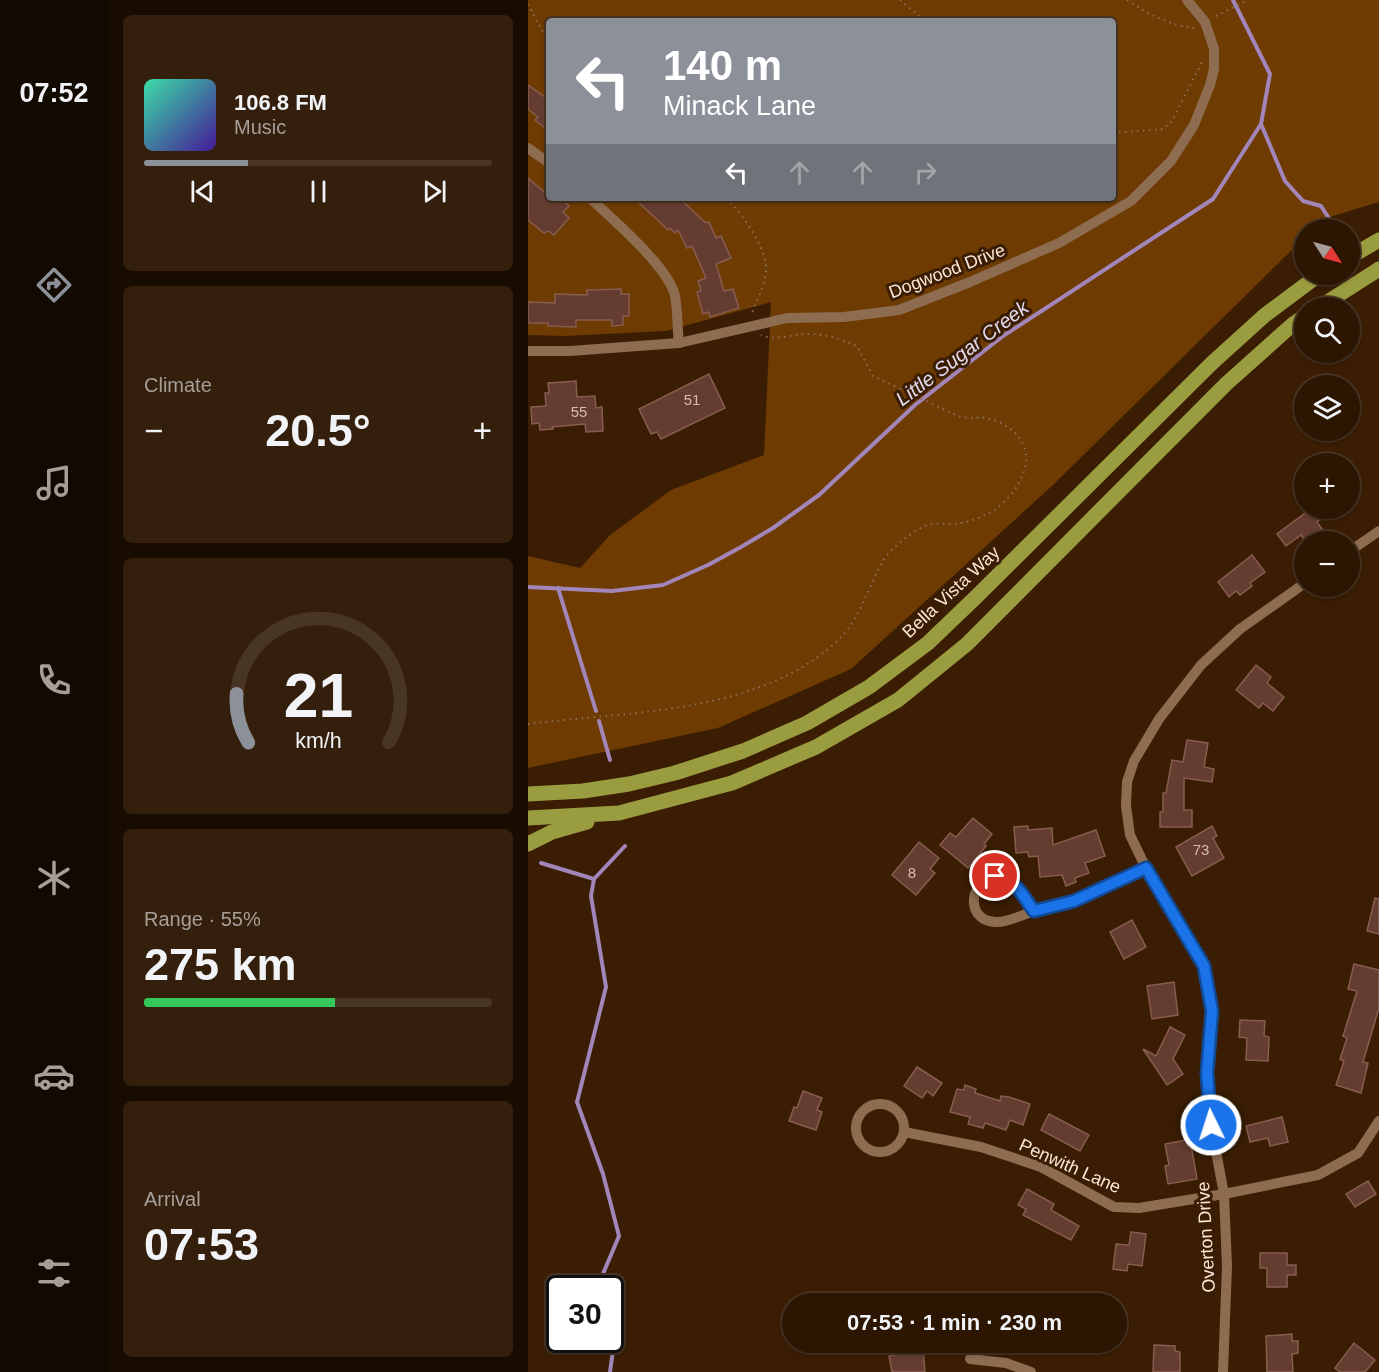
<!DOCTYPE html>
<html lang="en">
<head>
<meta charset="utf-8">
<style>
	body { margin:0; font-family:Arial,sans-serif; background:#341f0c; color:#f1f3f6; height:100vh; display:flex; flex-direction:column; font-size:22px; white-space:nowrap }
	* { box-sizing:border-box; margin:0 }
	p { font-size:20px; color:#a69f99 }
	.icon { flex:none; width:33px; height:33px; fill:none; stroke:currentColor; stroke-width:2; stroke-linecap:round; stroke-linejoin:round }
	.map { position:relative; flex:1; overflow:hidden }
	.panel { display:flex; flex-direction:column; gap:15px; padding:15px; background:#180c01; width:420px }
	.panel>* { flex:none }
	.hud { position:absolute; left:18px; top:18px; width:570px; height:183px; border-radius:6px; box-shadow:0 2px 4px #0004,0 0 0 2px #483524; background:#8c9099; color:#fff; overflow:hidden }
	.needle { width:39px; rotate:126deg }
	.controls { position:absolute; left:766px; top:219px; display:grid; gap:12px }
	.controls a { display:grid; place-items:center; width:66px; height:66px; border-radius:50%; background:#2c1602; box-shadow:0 2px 4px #0004,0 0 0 2px #483524; font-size:30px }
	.speed { position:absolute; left:18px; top:1275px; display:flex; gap:12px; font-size:30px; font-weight:700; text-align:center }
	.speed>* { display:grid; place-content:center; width:78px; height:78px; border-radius:50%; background:#2c1602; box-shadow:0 2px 4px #0004,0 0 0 2px #483524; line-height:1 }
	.speed .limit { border:3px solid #111; border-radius:9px; background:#fff; color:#111 }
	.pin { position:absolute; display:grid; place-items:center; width:51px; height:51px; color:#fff; margin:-26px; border:3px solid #fff; border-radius:50%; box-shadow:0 2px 6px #0007 }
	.me { position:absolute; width:66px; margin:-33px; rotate:356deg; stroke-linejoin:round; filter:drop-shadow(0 0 4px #0008) }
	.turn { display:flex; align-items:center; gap:21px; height:126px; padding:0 18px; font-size:27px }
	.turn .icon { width:78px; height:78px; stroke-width:2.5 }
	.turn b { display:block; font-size:42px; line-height:51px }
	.lanes { display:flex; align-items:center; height:57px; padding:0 18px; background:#0003; justify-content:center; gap:30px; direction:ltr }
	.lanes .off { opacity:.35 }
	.big { font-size:45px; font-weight:600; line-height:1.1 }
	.panel .tile { flex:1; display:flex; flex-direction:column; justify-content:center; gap:9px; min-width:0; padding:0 21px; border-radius:9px; background:#341f0c }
	.panel .dial { align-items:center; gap:0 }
	.dial svg { height:156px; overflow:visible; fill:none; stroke:#483524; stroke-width:7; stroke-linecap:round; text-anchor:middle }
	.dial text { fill:#f1f3f6; stroke:none }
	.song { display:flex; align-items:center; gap:18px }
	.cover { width:72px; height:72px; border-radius:9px; background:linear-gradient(135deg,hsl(160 70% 55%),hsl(260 70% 35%)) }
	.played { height:6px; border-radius:3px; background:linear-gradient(90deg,#8c9099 30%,#483524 30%) }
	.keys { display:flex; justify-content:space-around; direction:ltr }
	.heat { display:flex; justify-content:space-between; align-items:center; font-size:33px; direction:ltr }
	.charge { height:9px; border-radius:4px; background:linear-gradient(90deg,#34c759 55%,#483524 0) }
	.trip { position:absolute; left:254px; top:1293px; width:345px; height:60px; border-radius:30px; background:#2c1602; box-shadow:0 2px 4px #0004,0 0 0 2px #483524; font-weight:600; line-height:60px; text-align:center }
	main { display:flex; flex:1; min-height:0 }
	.menu { display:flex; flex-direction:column; width:108px; justify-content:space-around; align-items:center; background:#120901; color:#a69f99 }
	.menu .icon { width:42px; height:42px }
	.menu .current { color:#8c9099 }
	.menu b { font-size:27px; color:#f1f3f6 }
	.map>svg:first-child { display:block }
	.green { fill:#6e3b02; fill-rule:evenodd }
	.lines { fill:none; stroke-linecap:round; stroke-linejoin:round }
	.stream { stroke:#a286ba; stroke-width:4 }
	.building { fill:#643d30; stroke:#875d4f; stroke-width:1.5 }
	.path { stroke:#8a715b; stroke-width:2; stroke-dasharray:1.5 4.5; stroke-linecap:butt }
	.street { stroke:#8e6c50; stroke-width:10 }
	.primary { stroke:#9a9c40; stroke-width:15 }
	.route-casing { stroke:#114b97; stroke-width:15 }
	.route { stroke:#1a73e8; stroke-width:10 }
	.labels { text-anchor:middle; stroke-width:6; stroke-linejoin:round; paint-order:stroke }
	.number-label { font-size:15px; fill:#d4bcad }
	.street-label { font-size:18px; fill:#fae6d7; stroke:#3a1d02 }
	.water-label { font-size:20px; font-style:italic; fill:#e1daf0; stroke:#3a1d02 }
</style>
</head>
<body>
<main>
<nav class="menu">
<b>07:52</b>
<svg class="icon current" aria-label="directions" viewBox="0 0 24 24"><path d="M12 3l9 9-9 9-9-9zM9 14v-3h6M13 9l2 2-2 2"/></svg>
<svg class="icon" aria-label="music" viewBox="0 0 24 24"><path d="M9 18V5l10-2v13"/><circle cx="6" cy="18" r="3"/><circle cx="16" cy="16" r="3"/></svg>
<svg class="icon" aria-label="phone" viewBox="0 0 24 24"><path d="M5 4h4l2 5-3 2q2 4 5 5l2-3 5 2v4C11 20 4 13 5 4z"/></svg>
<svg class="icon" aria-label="climate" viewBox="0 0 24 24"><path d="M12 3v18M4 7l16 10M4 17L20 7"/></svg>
<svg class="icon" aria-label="car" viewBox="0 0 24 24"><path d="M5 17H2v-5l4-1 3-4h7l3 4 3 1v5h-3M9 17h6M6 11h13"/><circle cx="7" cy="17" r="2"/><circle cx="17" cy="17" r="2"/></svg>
<svg class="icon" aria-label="filters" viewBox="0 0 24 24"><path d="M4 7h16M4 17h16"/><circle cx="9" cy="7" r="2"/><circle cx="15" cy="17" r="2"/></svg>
</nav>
<section class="panel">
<div class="tile">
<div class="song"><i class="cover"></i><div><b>106.8 FM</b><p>Music</p></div></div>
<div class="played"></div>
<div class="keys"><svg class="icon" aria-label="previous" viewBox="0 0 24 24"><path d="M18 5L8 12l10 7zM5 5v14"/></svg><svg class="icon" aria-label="pause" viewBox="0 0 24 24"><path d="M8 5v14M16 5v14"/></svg><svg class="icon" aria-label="next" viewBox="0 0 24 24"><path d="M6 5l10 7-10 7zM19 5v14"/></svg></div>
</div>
<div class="tile"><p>Climate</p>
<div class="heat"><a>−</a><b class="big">20.5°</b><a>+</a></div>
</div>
<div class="tile dial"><svg viewBox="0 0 100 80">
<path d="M14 69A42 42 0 1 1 86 69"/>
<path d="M14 69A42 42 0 0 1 8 44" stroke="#8c9099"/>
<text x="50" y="56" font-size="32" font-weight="700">21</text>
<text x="50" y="72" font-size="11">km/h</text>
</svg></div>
<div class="tile"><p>Range · 55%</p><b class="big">275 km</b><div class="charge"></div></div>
<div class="tile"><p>Arrival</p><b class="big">07:53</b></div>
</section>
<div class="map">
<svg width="851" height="1372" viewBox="0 0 851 1372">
	<rect width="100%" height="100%" fill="#3a1d02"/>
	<!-- green -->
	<path class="green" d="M0 0H851V202L795 219 785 229 777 230V237L525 485 323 669 190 728 0 768V556L52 568 82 535 143 490 236 455 243 302 138 331 36 336 0 335ZM21 21H585V198H21Z"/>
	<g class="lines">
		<!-- stream -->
		<g class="stream">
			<path d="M733 124 757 181 775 201 793 206 804 223"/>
			<path d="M0 587 84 591 135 585 180 565 213 547 245 528 291 495 387 405 475 336 685 199 733 124 742 74 705 0"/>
			<path d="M30 588 68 711"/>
			<path d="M71 721 82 760"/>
			<path d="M13 863 66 879"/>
			<path d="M69 1288 91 1236 75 1174 49 1102 78 987 63 896 66 879 97 846"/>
			<path d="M82 1372 88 1329 82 1316"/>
		</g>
	</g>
	<!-- building -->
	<g class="building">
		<path d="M0 85 21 100V131L7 120 10 117 0 109Z"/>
		<path d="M0 178 21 196V198L30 203 33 199 41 206 35 212 41 218 26 235 20 231 16 233 0 220Z"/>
		<path d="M106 198H151L178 223 181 222 188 238 193 236 203 258 188 264 196 291 205 289 211 308 182 317 181 312 175 314 169 292 173 291 170 281 178 278 164 246 159 248 150 230 147 233 142 228 140 230Z"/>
		<path d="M93 289V294H101V316H95V325L84 326V320H48V327L20 326V323H0V302L27 303V294L59 295V290Z"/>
		<path d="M181 374 197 408 133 439 129 432 123 434 111 409Z"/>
		<path d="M48 381 49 397 67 396 68 408 74 407 75 431 58 432 57 424 24 427 25 429 12 430 11 423 4 424 3 407 18 406 17 393H21L20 383Z"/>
		<path d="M784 508H807L789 522 796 532 782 542H778L773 535 758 546 749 534Z"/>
		<path d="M724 555 737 572 722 583 724 586 712 595 708 591 701 597 690 582Z"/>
		<path d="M728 665 743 677 739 683 756 697 745 711 735 703 731 708 708 690Z"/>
		<path d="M659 740 680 743 676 767 686 769 684 782 656 778V810H664V827H632V812H635V793H638L644 760 655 762Z"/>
		<path d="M445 818 464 834 456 844 458 846 440 868 412 845 422 833 428 837Z"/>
		<path d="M500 826V830L524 828 525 845 568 830 577 856 557 863 561 873 547 878 548 882 538 886 534 875 512 877 510 856 501 857 500 852 488 853 486 827Z"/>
		<path d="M684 826 689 836 685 838 696 858 664 876 648 847Z"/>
		<path d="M391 842 411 858 402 869 407 873 388 895 364 875Z"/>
		<path d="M847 898 851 899V934L839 931Z"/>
		<path d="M604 920 618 947 596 959 582 932Z"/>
		<path d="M826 964 851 970V1008L835 1062 840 1063 833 1093 808 1085 816 1061 812 1059 819 1038 815 1036 829 991 820 989Z"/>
		<path d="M646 982 650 1015 624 1019 619 986Z"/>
		<path d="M712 1020 737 1021 736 1036 741 1037 740 1061 718 1060 719 1038 711 1037Z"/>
		<path d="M642 1027 657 1035 645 1059 655 1074 639 1085 615 1049 628 1056Z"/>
		<path d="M389 1067 414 1083 405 1096 399 1091 394 1098 376 1086Z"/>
		<path d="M437 1085 448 1089 447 1093 472 1101 473 1096 481 1097 502 1104 495 1125 482 1120 478 1130 457 1123 455 1128 440 1124 442 1117 422 1112 429 1089 436 1090Z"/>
		<path d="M275 1091 294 1098 289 1110 294 1112 288 1130 261 1121 266 1107 269 1108Z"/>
		<path d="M521 1114 561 1135 552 1151 513 1130Z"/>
		<path d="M754 1117 760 1142 742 1146 740 1138 722 1142 718 1126Z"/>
		<path d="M658 1140 659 1146 663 1145 669 1179 640 1184 637 1166 641 1165 637 1144Z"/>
		<path d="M840 1181 848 1194 827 1207 818 1194Z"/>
		<path d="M499 1189 526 1204 523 1210 551 1226 543 1240 495 1215 498 1209 490 1205Z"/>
		<path d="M603 1232 618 1234 614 1266 600 1264 599 1271 585 1269 588 1244 601 1245Z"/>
		<path d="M732 1253H759V1265H768V1275H759V1287H739V1268H732Z"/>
		<path d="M764 1334V1341H770V1353L764 1354 765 1372H739L738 1336Z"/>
		<path d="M826 1343 847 1360 837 1372H812L807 1368Z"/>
		<path d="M626 1345 647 1346V1351L652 1352V1372H625Z"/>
		<path d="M395 1349 397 1372H364L361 1356Z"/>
	</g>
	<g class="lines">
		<!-- path -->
		<g class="path">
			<path d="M372 0 397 21"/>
			<path d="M599 0C621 14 642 26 668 28"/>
			<path d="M0 4 21 44"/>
			<path d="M688 16 720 0"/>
			<path d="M585 133 635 129 644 121 674 62"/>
			<path d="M199 198C214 215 236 243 238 267 239 283 228 300 223 316"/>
			<path d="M0 724C87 713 182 714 262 674 281 665 311 643 322 626 329 616 334 605 339 594 347 578 352 560 366 548 376 539 388 529 400 525 410 522 422 525 432 523 462 519 489 497 497 468 504 442 480 421 457 418 446 416 443 420 430 416L345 376 329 346C313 339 294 333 277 334 262 335 247 341 233 335"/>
		</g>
		<!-- street -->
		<g class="street">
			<path d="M0 148 21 163"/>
			<path d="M62 198C84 219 141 267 147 296 150 311 149 328 151 343"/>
			<path d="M0 351H42L151 343 259 318 316 317 371 310 442 282 531 243 603 201 643 161 666 125 682 85 686 69V49L677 22 659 0"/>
			<path d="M822 551 851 531"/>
			<path d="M467 876C487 877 495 896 506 911 494 915 481 922 469 922 439 923 438 883 467 876Z"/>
			<path d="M506 911 546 901 618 868"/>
			<circle cx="352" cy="1128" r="24"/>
			<path d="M376 1132 453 1147 513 1167 586 1207 611 1208 696 1194 790 1175 830 1153 851 1121"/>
			<path d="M442 1359 478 1363 503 1372"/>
			<path d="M695 1372 699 1266 696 1194 683 1125 679 1073 684 1011 676 966 618 868 602 835 598 806 599 782 606 761 631 719 673 665 712 629 777 583"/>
		</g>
		<!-- primary -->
		<g class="primary">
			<path d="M822 257 851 240"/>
			<path d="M790 308 851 269"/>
			<path d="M0 794 55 791 101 784 147 773 215 751 279 723 341 687 400 643 448 597 684 363 737 315 792 274"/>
			<path d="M0 818 91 813 204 783 288 747 370 700 439 644 698 384 764 325 777 316"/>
			<path d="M0 844 24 832 59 822"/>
		</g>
	</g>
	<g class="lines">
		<defs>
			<path id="route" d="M467 876C487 878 495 896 506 911L546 901 618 868 676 966 684 1011 679 1073 683 1125"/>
		</defs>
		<!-- route casing -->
		<use href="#route" class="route-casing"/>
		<!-- route -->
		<use href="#route" class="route"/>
	</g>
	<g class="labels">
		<!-- number labels -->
		<g class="number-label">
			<text x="164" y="405">51</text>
			<text x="51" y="417">55</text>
			<text x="673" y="855">73</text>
			<text x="384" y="878">8</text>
		</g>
		<!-- street labels -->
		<g class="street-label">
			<text transform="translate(419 271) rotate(-21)" y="6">Dogwood Drive</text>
			<text transform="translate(423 592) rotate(-43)" y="6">Bella Vista Way</text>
			<text transform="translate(542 1166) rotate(24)" y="6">Penwith Lane</text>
			<text transform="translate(678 1237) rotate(-93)" y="6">Overton Drive</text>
		</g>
		<!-- water labels -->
		<g class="water-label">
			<text transform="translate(434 353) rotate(-37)" y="7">Little Sugar Creek</text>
		</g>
	</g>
</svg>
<div class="controls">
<a><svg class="needle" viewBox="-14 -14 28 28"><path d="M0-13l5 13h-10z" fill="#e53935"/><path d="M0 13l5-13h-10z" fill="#a69f99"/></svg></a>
<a><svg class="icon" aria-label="search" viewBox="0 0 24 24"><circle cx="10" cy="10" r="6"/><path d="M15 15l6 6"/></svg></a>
<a><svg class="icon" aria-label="layers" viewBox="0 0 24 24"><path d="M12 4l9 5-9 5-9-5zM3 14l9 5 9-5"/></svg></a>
<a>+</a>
<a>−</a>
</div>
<div class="speed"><div class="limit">30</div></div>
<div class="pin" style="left:467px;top:876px;background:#d93025"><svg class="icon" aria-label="arrive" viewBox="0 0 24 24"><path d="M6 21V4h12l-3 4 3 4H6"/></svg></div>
<svg class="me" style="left:683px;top:1125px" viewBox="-20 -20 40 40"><circle r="17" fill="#1a73e8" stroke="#fff" stroke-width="3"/><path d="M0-11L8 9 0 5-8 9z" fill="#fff"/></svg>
<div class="trip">07:53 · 1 min · 230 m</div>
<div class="hud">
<div class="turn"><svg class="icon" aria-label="left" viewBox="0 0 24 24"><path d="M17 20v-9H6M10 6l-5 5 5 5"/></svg><div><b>140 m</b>Minack Lane</div></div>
<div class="lanes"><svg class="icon" aria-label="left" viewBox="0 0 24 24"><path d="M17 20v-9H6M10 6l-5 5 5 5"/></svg><svg class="icon off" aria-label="ahead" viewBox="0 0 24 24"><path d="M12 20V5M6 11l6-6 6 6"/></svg><svg class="icon off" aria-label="ahead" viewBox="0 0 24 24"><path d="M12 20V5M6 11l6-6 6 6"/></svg><svg class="icon off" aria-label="right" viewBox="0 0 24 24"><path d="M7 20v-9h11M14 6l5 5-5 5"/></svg></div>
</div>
</div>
</main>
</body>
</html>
